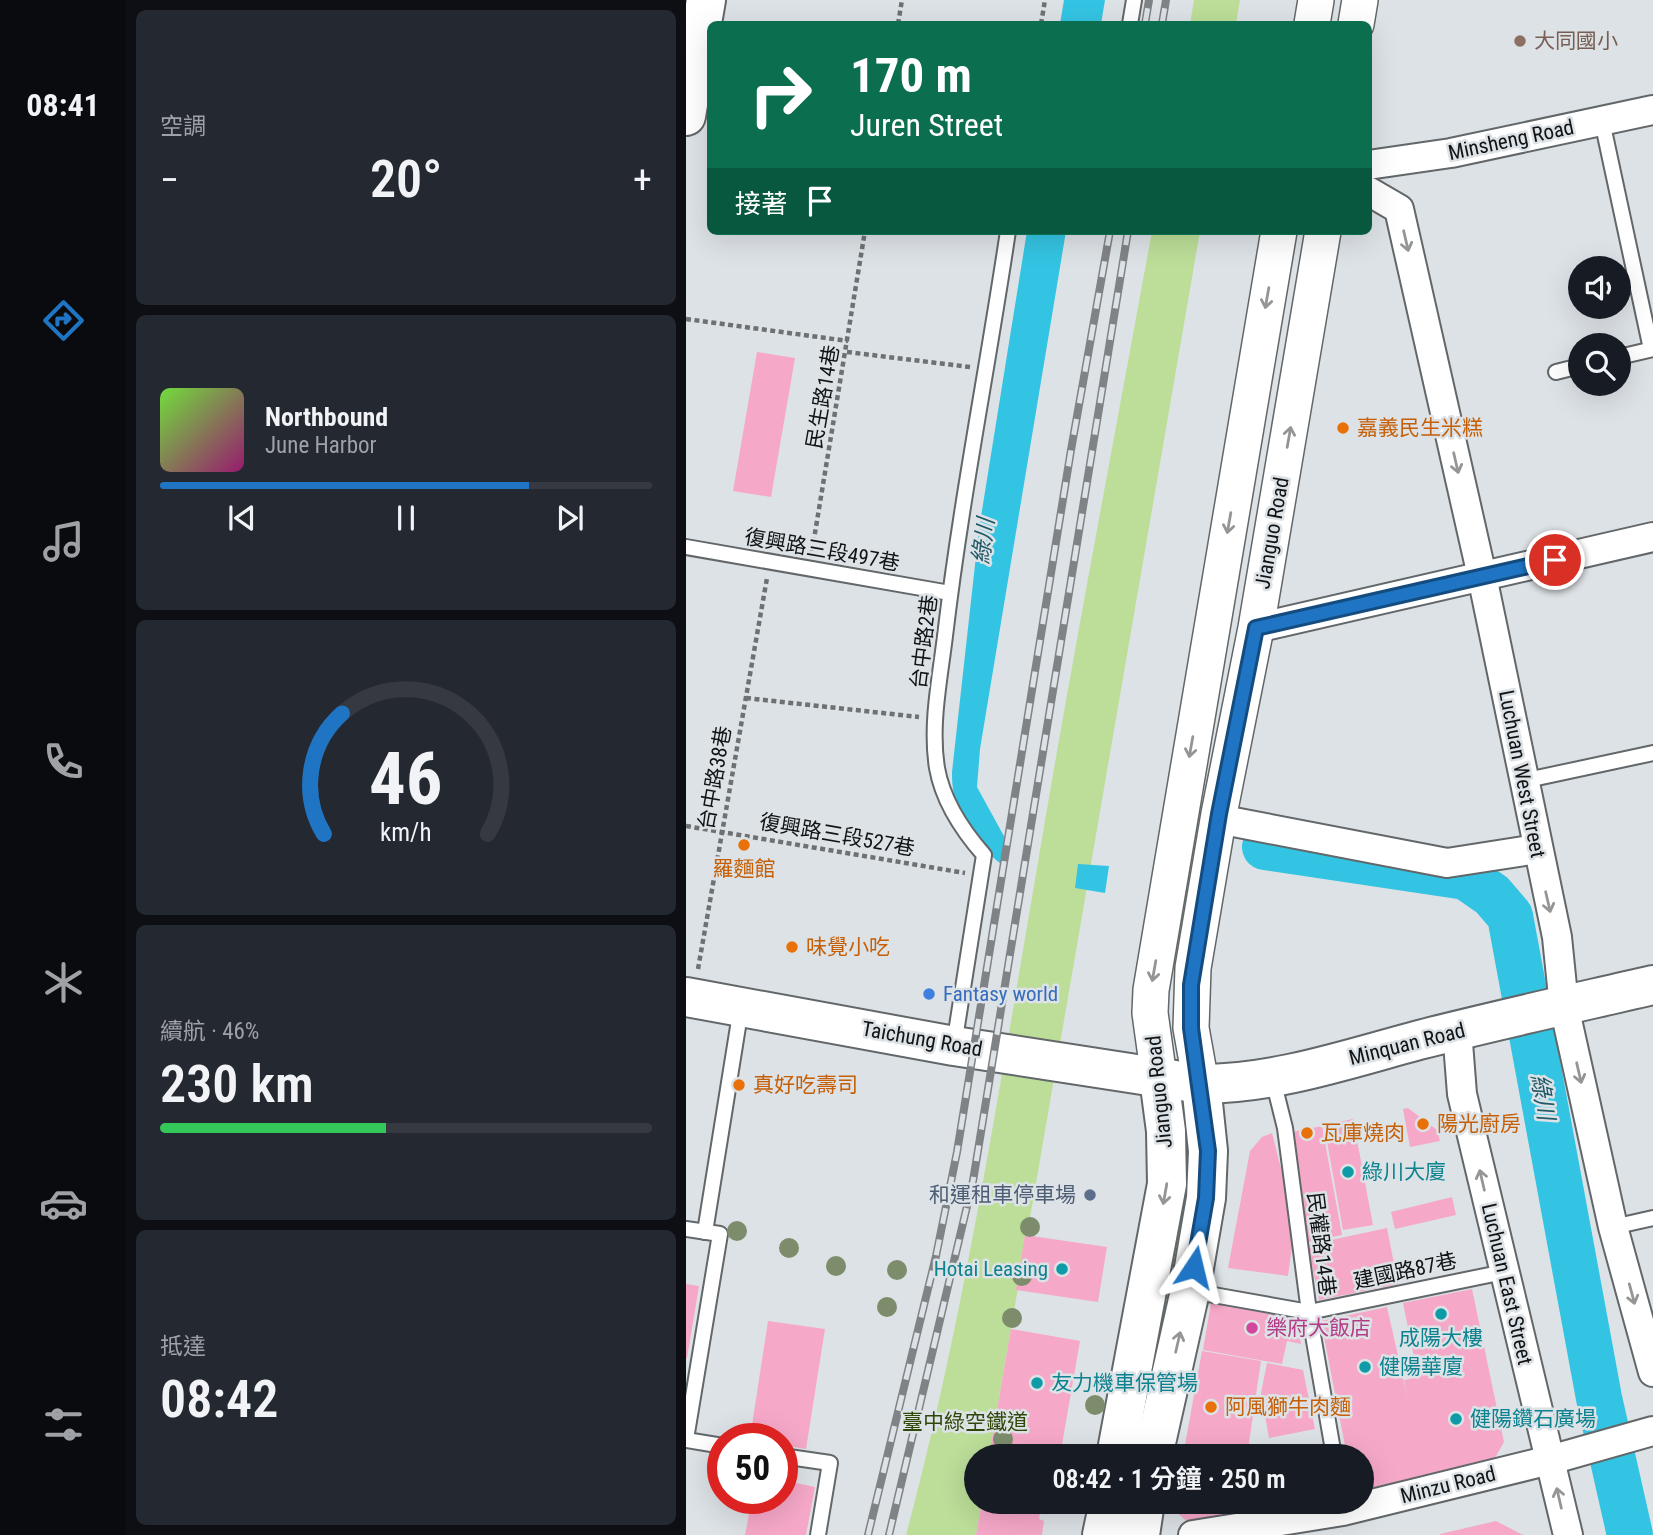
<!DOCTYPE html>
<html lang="zh-TW">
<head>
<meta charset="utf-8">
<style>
	body { margin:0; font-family:"Roboto Condensed","Noto Sans TC",sans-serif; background:#242831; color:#f1f3f6; height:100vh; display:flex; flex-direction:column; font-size:26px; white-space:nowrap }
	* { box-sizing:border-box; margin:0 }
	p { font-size:23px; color:#9ea1a6 }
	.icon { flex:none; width:38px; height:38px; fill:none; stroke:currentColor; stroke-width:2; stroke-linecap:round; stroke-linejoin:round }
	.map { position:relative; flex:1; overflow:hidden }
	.sheet { display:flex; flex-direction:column; gap:10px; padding:10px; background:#0d0f14; width:560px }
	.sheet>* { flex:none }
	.top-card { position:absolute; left:21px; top:21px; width:665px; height:214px; border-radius:10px; box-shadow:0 7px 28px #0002; background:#0b6e4f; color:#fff; overflow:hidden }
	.tools { position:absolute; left:882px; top:256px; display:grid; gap:14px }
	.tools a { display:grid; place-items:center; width:63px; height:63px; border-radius:50%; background:#171b24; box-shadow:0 7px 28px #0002; font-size:35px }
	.speed { position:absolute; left:21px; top:1423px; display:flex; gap:14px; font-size:35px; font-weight:700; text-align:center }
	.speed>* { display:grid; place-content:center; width:91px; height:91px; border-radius:50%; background:#171b24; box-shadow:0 7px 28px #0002; line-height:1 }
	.speed .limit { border:10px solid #d22; background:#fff; color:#111 }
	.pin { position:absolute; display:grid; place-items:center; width:60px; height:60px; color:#fff; margin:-30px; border:4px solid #fff; border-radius:50%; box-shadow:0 2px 7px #0007 }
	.me { position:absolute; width:77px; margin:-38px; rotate:10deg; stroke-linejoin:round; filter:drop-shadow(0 0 5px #0008) }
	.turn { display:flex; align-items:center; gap:24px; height:147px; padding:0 28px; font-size:32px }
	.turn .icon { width:91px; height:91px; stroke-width:2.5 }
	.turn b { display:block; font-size:49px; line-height:60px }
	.then { display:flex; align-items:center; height:66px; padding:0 28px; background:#0003; gap:14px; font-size:26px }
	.big { font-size:52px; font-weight:600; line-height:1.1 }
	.sheet .tile { flex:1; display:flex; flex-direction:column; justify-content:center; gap:10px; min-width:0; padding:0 24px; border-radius:10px; background:#242831 }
	.sheet .dial { align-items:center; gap:0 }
	.dial svg { height:182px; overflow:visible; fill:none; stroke:#363941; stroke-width:7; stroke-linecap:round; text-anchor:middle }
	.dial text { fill:#f1f3f6; stroke:none }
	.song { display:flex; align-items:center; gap:21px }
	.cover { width:84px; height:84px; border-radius:10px; background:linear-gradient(135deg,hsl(100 70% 55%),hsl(320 70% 35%)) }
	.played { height:7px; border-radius:4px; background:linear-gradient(90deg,#1f75c3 75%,#363941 75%) }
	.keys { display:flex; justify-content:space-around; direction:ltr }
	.heat { display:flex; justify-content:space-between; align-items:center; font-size:38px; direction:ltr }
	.charge { height:10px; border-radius:5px; background:linear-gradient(90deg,#34c759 46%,#363941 0) }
	.trip { position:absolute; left:278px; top:1444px; width:410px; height:70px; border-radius:35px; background:#171b24; box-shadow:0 7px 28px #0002; font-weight:600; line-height:70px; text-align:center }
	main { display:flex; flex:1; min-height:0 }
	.tabs { display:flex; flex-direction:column; width:126px; justify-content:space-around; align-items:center; background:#090b0e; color:#9ea1a6 }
	.tabs .icon { width:49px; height:49px }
	.tabs .selected { color:#1f75c3 }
	.tabs b { font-size:32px; color:#f1f3f6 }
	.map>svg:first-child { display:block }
	.green { fill:#bcde98 }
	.water { fill:#34c4e3 }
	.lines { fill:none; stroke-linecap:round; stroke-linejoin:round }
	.river { stroke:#34c4e3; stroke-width:46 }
	.building { fill:#f6a8c8 }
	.service-casing { stroke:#62676a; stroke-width:18 }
	.minor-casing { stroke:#62676a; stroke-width:32 }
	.tertiary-casing { stroke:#62676a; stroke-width:38 }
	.secondary-casing { stroke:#62676a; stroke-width:42 }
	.path { stroke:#6d7173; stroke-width:4.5; stroke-dasharray:5 3.5; stroke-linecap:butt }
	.service { stroke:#fff; stroke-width:14 }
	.minor { stroke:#fff; stroke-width:28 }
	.tertiary { stroke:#fff; stroke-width:35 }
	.secondary { stroke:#fff; stroke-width:38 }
	.rail-casing { stroke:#808386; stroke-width:8 }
	.rail { stroke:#dde2e6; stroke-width:5; stroke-dasharray:16; stroke-linecap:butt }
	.tree { fill:#7d8d6c }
	.oneway { stroke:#949595 }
	.route-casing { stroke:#144c7f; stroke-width:18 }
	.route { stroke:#1f75c3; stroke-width:12 }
	.education-dot { fill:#8d6e63; stroke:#dde2e6; stroke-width:2.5 }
	.food-dot { fill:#e8710a; stroke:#dde2e6; stroke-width:2.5 }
	.shop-dot { fill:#3f7fe0; stroke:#dde2e6; stroke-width:2.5 }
	.culture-dot { fill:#0f9aa8; stroke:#dde2e6; stroke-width:2.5 }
	.service-dot { fill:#5c6f8a; stroke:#dde2e6; stroke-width:2.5 }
	.hotel-dot { fill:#d1479c; stroke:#dde2e6; stroke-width:2.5 }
	.labels { text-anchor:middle; stroke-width:5; stroke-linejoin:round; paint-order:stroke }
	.education-label { font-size:21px; fill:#785e54; stroke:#dde2e6; text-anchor:start }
	.street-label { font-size:21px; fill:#111314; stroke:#dde2e6 }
	.food-label { font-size:21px; fill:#c56008; stroke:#dde2e6; text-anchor:start }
	.shop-label { font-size:21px; fill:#366cbe; stroke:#dde2e6; text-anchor:start }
	.culture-label { font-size:21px; fill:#0d838f; stroke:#dde2e6; text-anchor:start }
	.service-label { font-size:21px; fill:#4e5e75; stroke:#dde2e6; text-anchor:end }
	.hotel-label { font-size:21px; fill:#b23c85; stroke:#dde2e6; text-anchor:start }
	.park-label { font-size:21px; fill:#2f4808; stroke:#dde2e6 }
	.water-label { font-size:23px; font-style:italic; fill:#215967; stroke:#dde2e6 }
</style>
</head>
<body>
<main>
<nav class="tabs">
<b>08:41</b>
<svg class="icon selected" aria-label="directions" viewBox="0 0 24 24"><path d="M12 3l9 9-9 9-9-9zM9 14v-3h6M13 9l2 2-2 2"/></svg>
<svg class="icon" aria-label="music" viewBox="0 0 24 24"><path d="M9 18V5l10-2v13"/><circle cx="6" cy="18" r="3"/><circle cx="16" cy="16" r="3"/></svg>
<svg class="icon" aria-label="phone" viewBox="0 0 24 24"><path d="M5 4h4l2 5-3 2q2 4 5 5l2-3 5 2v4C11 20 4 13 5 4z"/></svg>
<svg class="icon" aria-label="climate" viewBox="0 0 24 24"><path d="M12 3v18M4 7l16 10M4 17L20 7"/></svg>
<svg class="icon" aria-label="car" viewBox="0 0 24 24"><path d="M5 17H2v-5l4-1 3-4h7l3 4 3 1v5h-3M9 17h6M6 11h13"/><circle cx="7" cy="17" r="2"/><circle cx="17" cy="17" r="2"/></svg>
<svg class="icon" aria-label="filters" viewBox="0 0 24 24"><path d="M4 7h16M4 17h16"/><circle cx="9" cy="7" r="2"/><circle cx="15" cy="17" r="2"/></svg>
</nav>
<section class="sheet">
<div class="tile"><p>空調</p>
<div class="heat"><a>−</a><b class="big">20°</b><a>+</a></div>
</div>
<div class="tile">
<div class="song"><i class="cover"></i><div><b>Northbound</b><p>June Harbor</p></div></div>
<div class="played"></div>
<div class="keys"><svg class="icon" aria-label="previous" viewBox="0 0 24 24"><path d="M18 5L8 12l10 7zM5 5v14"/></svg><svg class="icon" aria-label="pause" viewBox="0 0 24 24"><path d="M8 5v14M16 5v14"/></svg><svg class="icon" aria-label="next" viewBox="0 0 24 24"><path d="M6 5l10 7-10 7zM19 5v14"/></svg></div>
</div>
<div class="tile dial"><svg viewBox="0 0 100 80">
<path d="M14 69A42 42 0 1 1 86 69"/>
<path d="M14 69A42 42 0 0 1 22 16" stroke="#1f75c3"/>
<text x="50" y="56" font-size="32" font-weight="700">46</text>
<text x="50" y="72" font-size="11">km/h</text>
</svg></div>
<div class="tile"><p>續航 · 46%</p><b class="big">230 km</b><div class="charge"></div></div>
<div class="tile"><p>抵達</p><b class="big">08:42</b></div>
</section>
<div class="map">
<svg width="967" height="1535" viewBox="0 0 967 1535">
	<rect width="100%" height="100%" fill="#dde2e6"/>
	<!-- green -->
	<g class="green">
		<path d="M508 0H554L550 24H504Z"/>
		<path d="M466 231H514L303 1456H290V1502H296L290 1535H220C278 1318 312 1095 350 874 386 659 427 445 466 231Z"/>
	</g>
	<!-- water -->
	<g class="water">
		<path d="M378 0H419L415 24H374Z"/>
		<path d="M341 231H380L294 749 291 787 319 838 315 864C286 840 265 811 266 772L293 529Z"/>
		<path d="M392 864 423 866 419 893 389 888Z"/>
	</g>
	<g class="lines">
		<!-- river -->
		<path class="river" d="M579 847 780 877 806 895 824 916 913 1398 944 1535"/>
	</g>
	<!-- building -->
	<g class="building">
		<path d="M71 352 109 358 85 497 47 491Z"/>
		<path d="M722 1108 751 1130 754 1141 724 1147 717 1109Z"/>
		<path d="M667 1119 687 1225 657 1230 638 1125Z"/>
		<path d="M636 1126 656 1235 622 1242 601 1133Z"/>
		<path d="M586 1133 609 1224 602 1276 542 1268 564 1151 576 1137Z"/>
		<path d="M766 1197 770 1215 709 1229 705 1212Z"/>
		<path d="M701 1228 712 1284 633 1300 622 1245Z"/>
		<path d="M339 1235 421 1247 412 1302 330 1290Z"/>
		<path d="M0 1284 13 1286 1 1358H0Z"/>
		<path d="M786 1289 818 1442 798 1477 676 1501V1456H661L635 1321 701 1307 722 1400 718 1380 732 1377 717 1303Z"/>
		<path d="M525 1303 610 1319 615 1344 601 1341 596 1364 517 1350Z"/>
		<path d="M82 1321 139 1329 120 1449 96 1445V1438H64Z"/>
		<path d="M325 1329 394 1341 374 1456H303Z"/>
		<path d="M516 1351 575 1361 561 1456H497Z"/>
		<path d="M581 1363 617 1370 629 1429 583 1438 575 1393Z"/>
		<path d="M636 1444 639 1456H578V1455Z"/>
		<path d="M96 1480 129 1487 120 1535H59L66 1498H96Z"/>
		<path d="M296 1502H356L353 1519 358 1521 356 1535H290Z"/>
		<path d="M489 1502H648L513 1532 488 1510Z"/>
		<path d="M810 1521 837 1535H754V1534Z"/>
	</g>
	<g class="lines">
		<defs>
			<g id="service">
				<path d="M444 24 448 0"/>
				<path d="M916 121 965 349"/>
				<path d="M933 357 967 349"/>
				<path d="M870 372 894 366"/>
				<path d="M0 547 264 593"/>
				<path d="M837 781 967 753"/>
				<path d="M268 1045 298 855C276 830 257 802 251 768 244 725 254 678 259 636 275 500 302 366 322 231"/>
				<path d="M587 1080 599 1128 623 1312 648 1456"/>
				<path d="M927 1227 967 1218"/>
				<path d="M0 1229 34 1234 0 1439"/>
				<path d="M19 1232 55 1008"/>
				<path d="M505 1291 623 1312 818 1272"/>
				<path d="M0 1440 37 1446"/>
				<path d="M96 1456 144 1463 132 1535"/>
			</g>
			<g id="minor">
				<path d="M682 165 765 153 967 110"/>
				<path d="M682 191 713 209 796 576 871 937 878 1006 927 1227 967 1372"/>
				<path d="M570 628 967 537"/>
				<path d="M532 819 761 863 851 849"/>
				<path d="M771 1030 776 1094 882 1535"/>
				<path d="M507 1535 657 1511 864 1460 967 1431"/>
			</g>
			<g id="tertiary">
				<path d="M626 24 630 0"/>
				<path d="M670 24 674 0"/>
				<path d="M473 1078 464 1013 465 990 593 231"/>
				<path d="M515 1084 505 1028 507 968 533 814 570 628 637 231"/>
			</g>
			<g id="secondary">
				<path d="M0 116 20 0"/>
				<path d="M0 997 268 1046 515 1084C589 1084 662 1059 733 1040 811 1020 889 1003 967 985"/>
				<path d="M430 1456 481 1184 480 1131 473 1078"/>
				<path d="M467 1456 504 1291 520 1198 522 1151 515 1084"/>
				<path d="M416 1535 423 1502"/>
				<path d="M454 1535 459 1502"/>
			</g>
		</defs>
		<!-- service casing -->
		<use href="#service" class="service-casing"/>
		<!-- minor casing -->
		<use href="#minor" class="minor-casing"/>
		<!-- tertiary casing -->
		<use href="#tertiary" class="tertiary-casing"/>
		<!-- secondary casing -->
		<use href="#secondary" class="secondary-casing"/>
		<!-- path -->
		<g class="path">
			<path d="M212 24 216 0"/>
			<path d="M355 24 359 0"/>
			<path d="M0 319 162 341"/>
			<path d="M161 352 284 367"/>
			<path d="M126 551 179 231"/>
			<path d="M60 698 233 717"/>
			<path d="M0 826 279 873"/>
			<path d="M12 969 81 578"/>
		</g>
		<!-- service -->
		<use href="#service" class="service"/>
		<!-- minor -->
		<use href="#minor" class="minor"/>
		<!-- tertiary -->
		<use href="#tertiary" class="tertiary"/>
		<!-- secondary -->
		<use href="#secondary" class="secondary"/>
		<defs>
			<g id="rail">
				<path d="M459 24 463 0"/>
				<path d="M476 24 480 0"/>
				<path d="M182 1535 250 1256 271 1152 385 450 424 231"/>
				<path d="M203 1535 287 1181 442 231"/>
			</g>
		</defs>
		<!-- rail casing -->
		<use href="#rail" class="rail-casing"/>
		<!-- rail -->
		<use href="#rail" class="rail"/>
	</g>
	<!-- trees -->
	<g class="tree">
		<circle cx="344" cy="1227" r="10"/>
		<circle cx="51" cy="1231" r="10"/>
		<circle cx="103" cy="1248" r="10"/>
		<circle cx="150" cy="1266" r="10"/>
		<circle cx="211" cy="1270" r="10"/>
		<circle cx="336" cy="1276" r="10"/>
		<circle cx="201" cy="1307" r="10"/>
		<circle cx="326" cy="1318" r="10"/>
		<circle cx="409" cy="1405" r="10"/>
		<circle cx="317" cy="1439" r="10"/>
	</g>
	<!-- one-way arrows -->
	<defs><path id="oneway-shaft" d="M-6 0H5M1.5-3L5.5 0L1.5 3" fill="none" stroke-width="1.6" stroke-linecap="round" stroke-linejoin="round" transform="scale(1.75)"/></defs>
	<g class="oneway">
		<use href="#oneway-shaft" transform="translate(720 241) rotate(77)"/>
		<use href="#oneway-shaft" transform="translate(581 298) rotate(100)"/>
		<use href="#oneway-shaft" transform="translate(603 437) rotate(-80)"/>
		<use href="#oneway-shaft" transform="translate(770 463) rotate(77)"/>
		<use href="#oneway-shaft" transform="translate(543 523) rotate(100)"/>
		<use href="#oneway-shaft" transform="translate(505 747) rotate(100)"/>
		<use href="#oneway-shaft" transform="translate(862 902) rotate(77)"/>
		<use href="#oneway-shaft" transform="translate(468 971) rotate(100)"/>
		<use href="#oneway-shaft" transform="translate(893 1073) rotate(77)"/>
		<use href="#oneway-shaft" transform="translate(796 1180) rotate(-103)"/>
		<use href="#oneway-shaft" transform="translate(479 1194) rotate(100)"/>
		<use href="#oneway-shaft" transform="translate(946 1294) rotate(75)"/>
		<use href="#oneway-shaft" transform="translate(492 1342) rotate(-77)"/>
		<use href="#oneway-shaft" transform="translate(873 1498) rotate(-103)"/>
	</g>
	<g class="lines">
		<defs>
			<path id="route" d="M508 1267 520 1198 522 1151 505 1028V985L533 814 570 628 869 560"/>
		</defs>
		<!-- route casing -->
		<use href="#route" class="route-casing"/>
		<!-- route -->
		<use href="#route" class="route"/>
	</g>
	<!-- markers -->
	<circle class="education-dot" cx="834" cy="41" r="7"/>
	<g class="food-dot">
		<circle cx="657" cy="428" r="7"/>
		<circle cx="58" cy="845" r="7"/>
		<circle cx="106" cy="947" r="7"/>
		<circle cx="53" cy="1085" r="7"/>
		<circle cx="737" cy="1124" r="7"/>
		<circle cx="621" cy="1133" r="7"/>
		<circle cx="525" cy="1407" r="7"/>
	</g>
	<circle class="shop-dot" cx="243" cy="994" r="7"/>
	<g class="culture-dot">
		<circle cx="662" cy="1172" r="7"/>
		<circle cx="376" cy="1269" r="7"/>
		<circle cx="755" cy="1314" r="7"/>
		<circle cx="679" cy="1367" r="7"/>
		<circle cx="351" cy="1383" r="7"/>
		<circle cx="770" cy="1419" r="7"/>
	</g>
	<circle class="service-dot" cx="404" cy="1195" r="7"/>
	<circle class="hotel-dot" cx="566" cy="1328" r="7"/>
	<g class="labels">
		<!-- education labels -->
		<g class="education-label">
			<text x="848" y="48">大同國小</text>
		</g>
		<!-- street labels -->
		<g class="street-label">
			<text transform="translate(825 140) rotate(-12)" y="7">Minsheng Road</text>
			<text transform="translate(137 397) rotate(-80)" y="7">民生路14巷</text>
			<text transform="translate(586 533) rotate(-80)" y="7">Jianguo Road</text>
			<text transform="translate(136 550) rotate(10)" y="7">復興路三段497巷</text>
			<text transform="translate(238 642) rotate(-83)" y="7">台中路2巷</text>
			<text transform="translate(836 774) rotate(79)" y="7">Luchuan West Street</text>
			<text transform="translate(29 778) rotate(-80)" y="7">台中路38巷</text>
			<text transform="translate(151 835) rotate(10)" y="7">復興路三段527巷</text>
			<text transform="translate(236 1039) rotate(10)" y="7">Taichung Road</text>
			<text transform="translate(721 1044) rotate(-14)" y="7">Minquan Road</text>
			<text transform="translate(473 1092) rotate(-96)" y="7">Jianguo Road</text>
			<text transform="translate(635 1244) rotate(83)" y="7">民權路14巷</text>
			<text transform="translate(719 1271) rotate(-12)" y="7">建國路87巷</text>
			<text transform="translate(821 1284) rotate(77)" y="7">Luchuan East Street</text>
			<text transform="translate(762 1485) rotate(-14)" y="7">Minzu Road</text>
		</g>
		<!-- food labels -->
		<g class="food-label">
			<text x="671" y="435">嘉義民生米糕</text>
			<text x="58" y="876" text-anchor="middle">羅麵館</text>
			<text x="120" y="954">味覺小吃</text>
			<text x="67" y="1092">真好吃壽司</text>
			<text x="751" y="1131">陽光廚房</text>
			<text x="635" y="1140">瓦庫燒肉</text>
			<text x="539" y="1414">阿風獅牛肉麵</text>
		</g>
		<!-- shop labels -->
		<g class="shop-label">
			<text x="257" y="1001">Fantasy world</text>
		</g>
		<!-- culture labels -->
		<g class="culture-label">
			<text x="676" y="1179">綠川大廈</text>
			<text x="362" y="1276" text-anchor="end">Hotai Leasing</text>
			<text x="755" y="1345" text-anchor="middle">成陽大樓</text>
			<text x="693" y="1374">健陽華廈</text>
			<text x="365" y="1390">友力機車保管場</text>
			<text x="784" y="1426">健陽鑽石廣場</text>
		</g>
		<!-- service labels -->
		<g class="service-label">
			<text x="390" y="1202">和運租車停車場</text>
		</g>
		<!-- hotel labels -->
		<g class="hotel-label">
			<text x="580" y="1335">樂府大飯店</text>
		</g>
		<!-- park labels -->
		<g class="park-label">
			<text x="279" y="1429">臺中綠空鐵道</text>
		</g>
		<!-- water labels -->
		<g class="water-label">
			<text transform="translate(297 541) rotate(-83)" y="8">綠川</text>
			<text transform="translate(857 1097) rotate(80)" y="8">綠川</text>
		</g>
	</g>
</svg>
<div class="tools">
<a><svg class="icon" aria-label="sound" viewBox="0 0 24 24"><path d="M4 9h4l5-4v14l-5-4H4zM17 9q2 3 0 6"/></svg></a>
<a><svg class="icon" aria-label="search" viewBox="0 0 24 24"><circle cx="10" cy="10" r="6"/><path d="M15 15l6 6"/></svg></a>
</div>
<div class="speed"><div class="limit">50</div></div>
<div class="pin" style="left:869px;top:560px;background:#d93025"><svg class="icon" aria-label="arrive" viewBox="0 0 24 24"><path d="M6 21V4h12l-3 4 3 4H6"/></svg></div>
<svg class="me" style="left:508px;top:1267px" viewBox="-20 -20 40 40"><path d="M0-17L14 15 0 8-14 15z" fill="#1f75c3" stroke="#fff" stroke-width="4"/></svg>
<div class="trip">08:42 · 1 分鐘 · 250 m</div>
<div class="top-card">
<div class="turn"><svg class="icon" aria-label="right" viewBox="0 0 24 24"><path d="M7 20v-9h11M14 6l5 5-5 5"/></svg><div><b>170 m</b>Juren Street</div></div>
<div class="then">接著<svg class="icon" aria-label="arrive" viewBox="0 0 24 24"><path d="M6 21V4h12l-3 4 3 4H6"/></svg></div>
</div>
</div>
</main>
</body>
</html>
